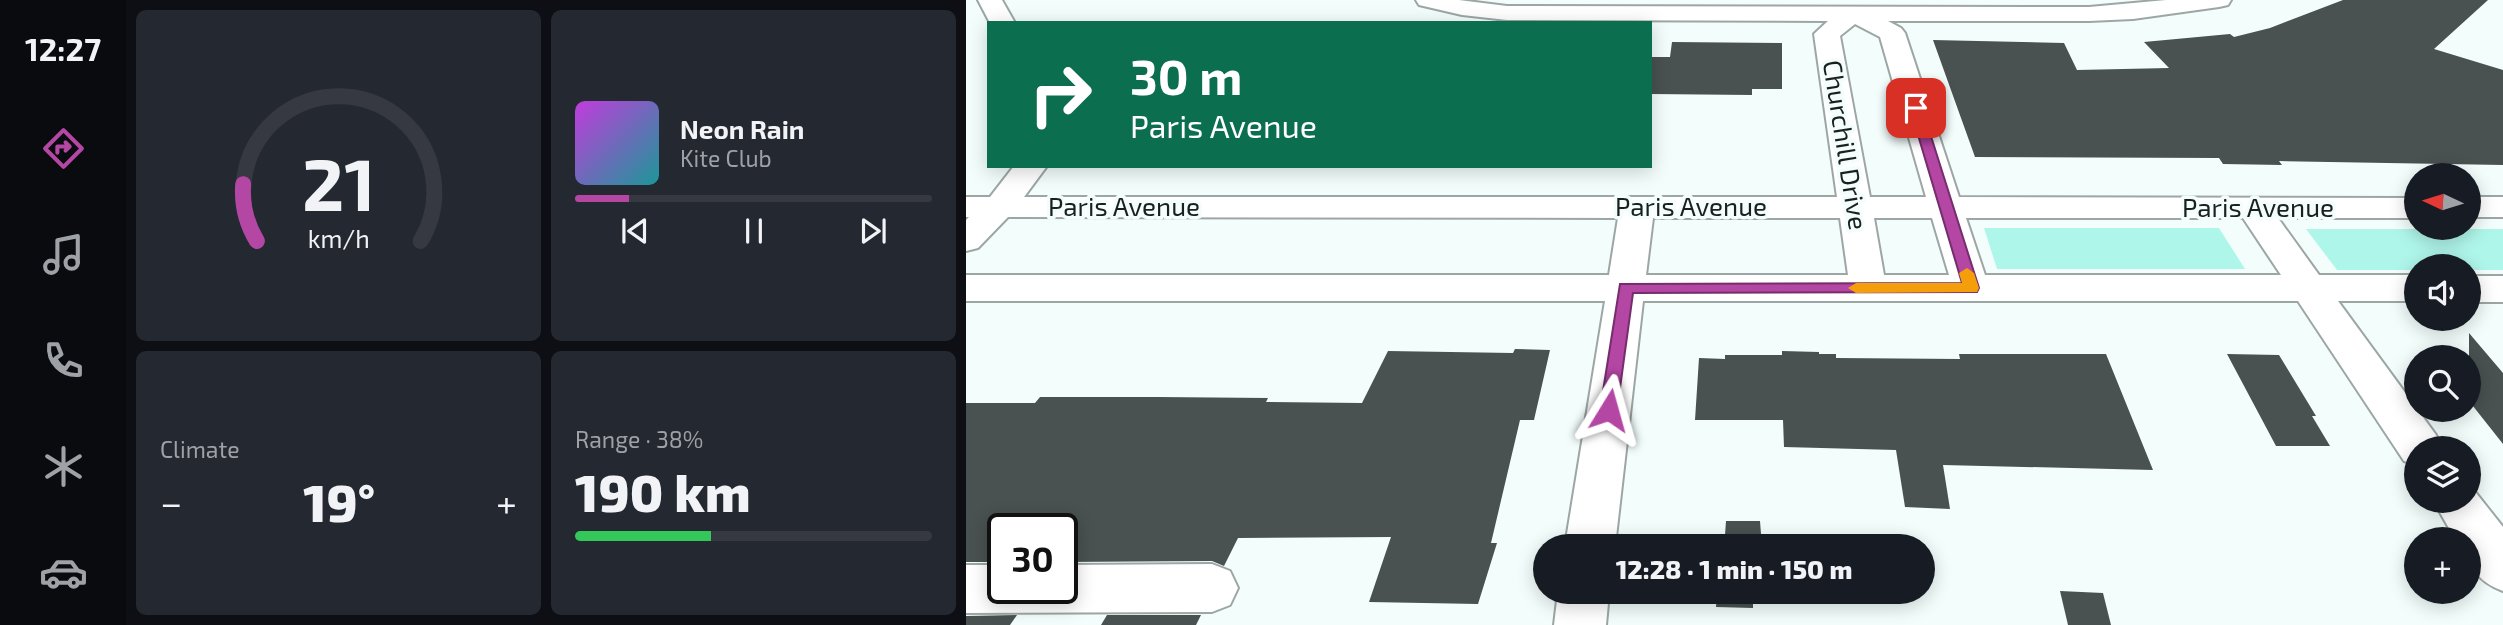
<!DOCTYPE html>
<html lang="en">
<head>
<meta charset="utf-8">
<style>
	body { margin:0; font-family:"Exo 2",sans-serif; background:#242831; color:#f1f3f6; height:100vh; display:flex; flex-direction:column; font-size:26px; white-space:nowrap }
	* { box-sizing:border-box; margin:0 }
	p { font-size:23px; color:#9ea1a6 }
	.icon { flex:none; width:38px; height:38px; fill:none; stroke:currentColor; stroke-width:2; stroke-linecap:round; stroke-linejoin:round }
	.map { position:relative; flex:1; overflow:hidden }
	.drawer { display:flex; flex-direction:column; gap:10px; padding:10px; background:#0d0f14; width:840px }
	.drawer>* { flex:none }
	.guide { position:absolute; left:21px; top:21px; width:665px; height:147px; border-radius:0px; box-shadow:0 4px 18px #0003; background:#0b6e4f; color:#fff; overflow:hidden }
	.needle { width:46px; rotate:274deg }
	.buttons { position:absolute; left:1438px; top:163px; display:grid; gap:14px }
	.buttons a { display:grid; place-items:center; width:77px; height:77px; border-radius:50%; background:#171b24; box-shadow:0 4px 18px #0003; font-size:35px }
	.speed { position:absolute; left:21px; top:513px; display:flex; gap:14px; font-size:35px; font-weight:700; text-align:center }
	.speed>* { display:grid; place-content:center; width:91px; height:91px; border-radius:50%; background:#171b24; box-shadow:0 4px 18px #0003; line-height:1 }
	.speed .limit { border:4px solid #111; border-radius:10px; background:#fff; color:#111 }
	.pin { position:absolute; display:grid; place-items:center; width:60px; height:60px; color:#fff; margin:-30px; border-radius:14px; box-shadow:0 4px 10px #0006 }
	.me { position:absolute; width:77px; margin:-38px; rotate:8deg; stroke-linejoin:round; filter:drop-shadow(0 0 5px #0008) }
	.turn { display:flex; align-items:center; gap:24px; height:147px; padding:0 28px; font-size:32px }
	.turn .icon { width:91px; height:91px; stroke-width:2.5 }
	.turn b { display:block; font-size:49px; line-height:60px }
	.big { font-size:52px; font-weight:800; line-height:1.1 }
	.drawer .tile { flex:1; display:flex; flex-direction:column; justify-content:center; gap:10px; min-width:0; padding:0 24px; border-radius:10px; background:#242831 }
	.drawer .dial { align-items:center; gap:0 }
	.dial svg { height:182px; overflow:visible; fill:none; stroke:#363941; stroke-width:7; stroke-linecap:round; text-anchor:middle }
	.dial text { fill:#f1f3f6; stroke:none }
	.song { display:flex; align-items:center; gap:21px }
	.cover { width:84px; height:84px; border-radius:10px; background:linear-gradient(135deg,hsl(290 70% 55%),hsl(180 70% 35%)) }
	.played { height:7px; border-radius:4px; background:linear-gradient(90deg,#b446a4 15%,#363941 15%) }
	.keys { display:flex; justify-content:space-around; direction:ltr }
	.heat { display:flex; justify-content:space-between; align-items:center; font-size:38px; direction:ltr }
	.charge { height:10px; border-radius:5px; background:linear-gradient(90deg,#34c759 38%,#363941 0) }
	.drawer .tiles { flex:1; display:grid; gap:10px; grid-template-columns:repeat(2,1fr) }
	.trip { position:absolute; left:567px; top:534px; width:402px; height:70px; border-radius:35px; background:#171b24; box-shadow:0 4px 18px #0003; font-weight:800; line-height:70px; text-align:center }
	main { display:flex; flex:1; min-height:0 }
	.tab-bar { display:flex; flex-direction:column; width:126px; justify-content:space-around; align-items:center; background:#090b0e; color:#9ea1a6 }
	.tab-bar .icon { width:49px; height:49px }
	.tab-bar .active { color:#b446a4 }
	.tab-bar b { font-size:32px; color:#f1f3f6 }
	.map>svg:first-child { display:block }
	.green { fill:#aff6ea }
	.building { fill:#495251 }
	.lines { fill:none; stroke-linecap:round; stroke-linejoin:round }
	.minor-casing { stroke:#9ca7a5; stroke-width:4 }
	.minor { fill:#fff; fill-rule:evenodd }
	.route { fill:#b446a4; stroke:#752e6b; stroke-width:2 }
	.slow { fill:#f59e0b }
	.labels { text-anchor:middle; stroke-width:7; stroke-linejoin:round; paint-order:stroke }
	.street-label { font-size:26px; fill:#1b201f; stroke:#f3fefc }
</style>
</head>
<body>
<main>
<nav class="tab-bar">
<b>12:27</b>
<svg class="icon active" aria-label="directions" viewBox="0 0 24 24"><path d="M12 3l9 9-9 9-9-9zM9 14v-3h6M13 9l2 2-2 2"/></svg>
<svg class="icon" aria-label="music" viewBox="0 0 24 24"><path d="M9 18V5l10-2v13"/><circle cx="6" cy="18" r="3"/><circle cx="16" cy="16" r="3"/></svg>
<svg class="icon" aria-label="phone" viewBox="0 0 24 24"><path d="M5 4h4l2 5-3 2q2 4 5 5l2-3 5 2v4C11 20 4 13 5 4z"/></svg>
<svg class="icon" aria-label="climate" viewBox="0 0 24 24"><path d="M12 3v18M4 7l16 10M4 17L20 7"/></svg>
<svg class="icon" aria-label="car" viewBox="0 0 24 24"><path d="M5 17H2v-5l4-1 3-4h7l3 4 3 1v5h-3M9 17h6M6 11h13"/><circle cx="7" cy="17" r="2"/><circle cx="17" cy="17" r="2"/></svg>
</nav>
<section class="drawer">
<div class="tiles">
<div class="tile dial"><svg viewBox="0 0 100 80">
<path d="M14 69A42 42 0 1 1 86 69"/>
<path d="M14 69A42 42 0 0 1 8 44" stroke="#b446a4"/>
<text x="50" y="56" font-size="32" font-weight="700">21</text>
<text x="50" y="72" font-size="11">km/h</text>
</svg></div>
<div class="tile">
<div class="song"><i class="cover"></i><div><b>Neon Rain</b><p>Kite Club</p></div></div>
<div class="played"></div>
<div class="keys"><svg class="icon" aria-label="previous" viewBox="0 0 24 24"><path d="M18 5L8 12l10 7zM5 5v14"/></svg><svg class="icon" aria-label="pause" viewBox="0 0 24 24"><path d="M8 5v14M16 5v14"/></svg><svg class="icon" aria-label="next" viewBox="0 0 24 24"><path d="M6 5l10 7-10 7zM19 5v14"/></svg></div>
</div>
<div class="tile"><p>Climate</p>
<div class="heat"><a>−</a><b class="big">19°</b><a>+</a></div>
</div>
<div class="tile"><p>Range · 38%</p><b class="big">190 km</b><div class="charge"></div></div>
</div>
</section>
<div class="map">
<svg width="1537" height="625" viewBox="0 0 1537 625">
	<rect width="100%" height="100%" fill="#f3fefc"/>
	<!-- green -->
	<g class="green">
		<path d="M1018 228H1253L1279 269H1031Z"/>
		<path d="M1340 229H1537V270H1503V266H1451V270H1371Z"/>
	</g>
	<!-- building -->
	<g class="building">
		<path d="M1377 0H1522L1468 49 1537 70V165L1313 161 1316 165 1257 164 1253 158 1009 157 967 40 1098 43 1111 70 1203 68 1178 42 1264 34 1268 37 1304 28Z"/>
		<path d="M706 42 816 43V89H786V95L684 94V57H704Z"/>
		<path d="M1503 333 1537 373V444L1503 401Z"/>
		<path d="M549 349 584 350 568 420H554L525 543H531L512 604 403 602 425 537 272 538 258 566 246 561 96 562V528H37V562H0V403H69L74 397H193L302 398 300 402 396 403 422 351 547 353Z"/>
		<path d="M816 351 853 352V354H870V358L994 359 993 354H1140L1187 470 977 465 984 509 939 507 930 450 818 447 817 420H729L733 358 759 359V355H816Z"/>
		<path d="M1261 354 1313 355 1350 416H1346L1364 446H1310Z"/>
		<path d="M760 521H794L795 534 844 535V546H753L754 535H759Z"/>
		<path d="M1094 591 1137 593 1145 625H1102Z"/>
		<path d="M751 592H846V595L787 594V608L750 607Z"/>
		<path d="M51 615 44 625H0V616Z"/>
		<path d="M141 615H235L230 625H135Z"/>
	</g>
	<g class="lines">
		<defs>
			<g id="minor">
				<path d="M12 0H36L49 23H24Z"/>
				<path d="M450 0H493L541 6 1123 7 1200 0H1265L1262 5 1253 7 1167 19 1123 21H922L935 28 939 33 993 197 1451 198V218H1312L1353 275H1451V301H1372L1470 435 1476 448H1451V465L1438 461 1332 301H677L649 546H599L639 301H0V275H643L652 218 42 217 12 248 0 251V220L3 217H0V197H24L48 166H81L58 197H871L848 34 862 21 541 20 496 15 453 5ZM889 24 914 37 960 197H904L874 36ZM687 218H874L882 275H680ZM908 218H966L983 275H918ZM1000 218H1277L1315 275H1019Z"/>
				<rect x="1503" y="197" width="34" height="20"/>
				<rect x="1503" y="276" width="34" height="26"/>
				<path d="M1503 484 1537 527V591C1510 581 1503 567 1503 539H1489L1467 500H1503Z"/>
				<path d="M246 564 264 571 272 588 264 605 246 612 0 613V565H37V588H96V565Z"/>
				<path d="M592 592H643L640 625H588Z"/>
			</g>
		</defs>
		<!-- minor casing -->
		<use href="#minor" class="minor-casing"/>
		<!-- minor -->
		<use href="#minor" class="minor"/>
	</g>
	<!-- route -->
	<path class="route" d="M950 105 956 108 1013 288 1011 292 667 293 651 410 649 415H636L634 410 654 284 996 283 944 108Z"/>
	<!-- slow -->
	<path class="slow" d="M1001 268 1008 273 1013 288 1011 292 890 293 882 288 890 283H996L993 273Z"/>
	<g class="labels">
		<!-- street labels -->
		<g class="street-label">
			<text transform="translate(879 145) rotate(81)" y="9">Churchill Drive</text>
			<text x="158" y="216">Paris Avenue</text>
			<text x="725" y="216">Paris Avenue</text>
			<text x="1292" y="217">Paris Avenue</text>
		</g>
	</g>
</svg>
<div class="buttons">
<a><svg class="needle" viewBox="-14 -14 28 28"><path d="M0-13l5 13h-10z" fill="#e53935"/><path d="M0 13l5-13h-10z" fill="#9ea1a6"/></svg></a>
<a><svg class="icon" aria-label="sound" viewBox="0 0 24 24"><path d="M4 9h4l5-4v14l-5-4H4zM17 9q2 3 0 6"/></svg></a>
<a><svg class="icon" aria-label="search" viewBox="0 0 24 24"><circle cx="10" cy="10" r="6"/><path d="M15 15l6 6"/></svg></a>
<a><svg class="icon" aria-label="layers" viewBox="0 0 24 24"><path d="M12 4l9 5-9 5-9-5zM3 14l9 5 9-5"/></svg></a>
<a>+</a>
</div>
<div class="speed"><div class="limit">30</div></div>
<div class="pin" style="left:950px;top:108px;background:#d93025"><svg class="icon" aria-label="arrive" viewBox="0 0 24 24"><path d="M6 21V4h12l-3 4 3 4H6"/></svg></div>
<svg class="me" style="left:643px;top:410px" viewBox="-20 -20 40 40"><path d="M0-17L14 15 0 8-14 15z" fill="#b446a4" stroke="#fff" stroke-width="4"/></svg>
<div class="trip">12:28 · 1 min · 150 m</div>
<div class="guide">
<div class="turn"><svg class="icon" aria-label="right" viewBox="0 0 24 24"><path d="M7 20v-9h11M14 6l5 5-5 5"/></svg><div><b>30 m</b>Paris Avenue</div></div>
</div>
</div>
</main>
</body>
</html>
